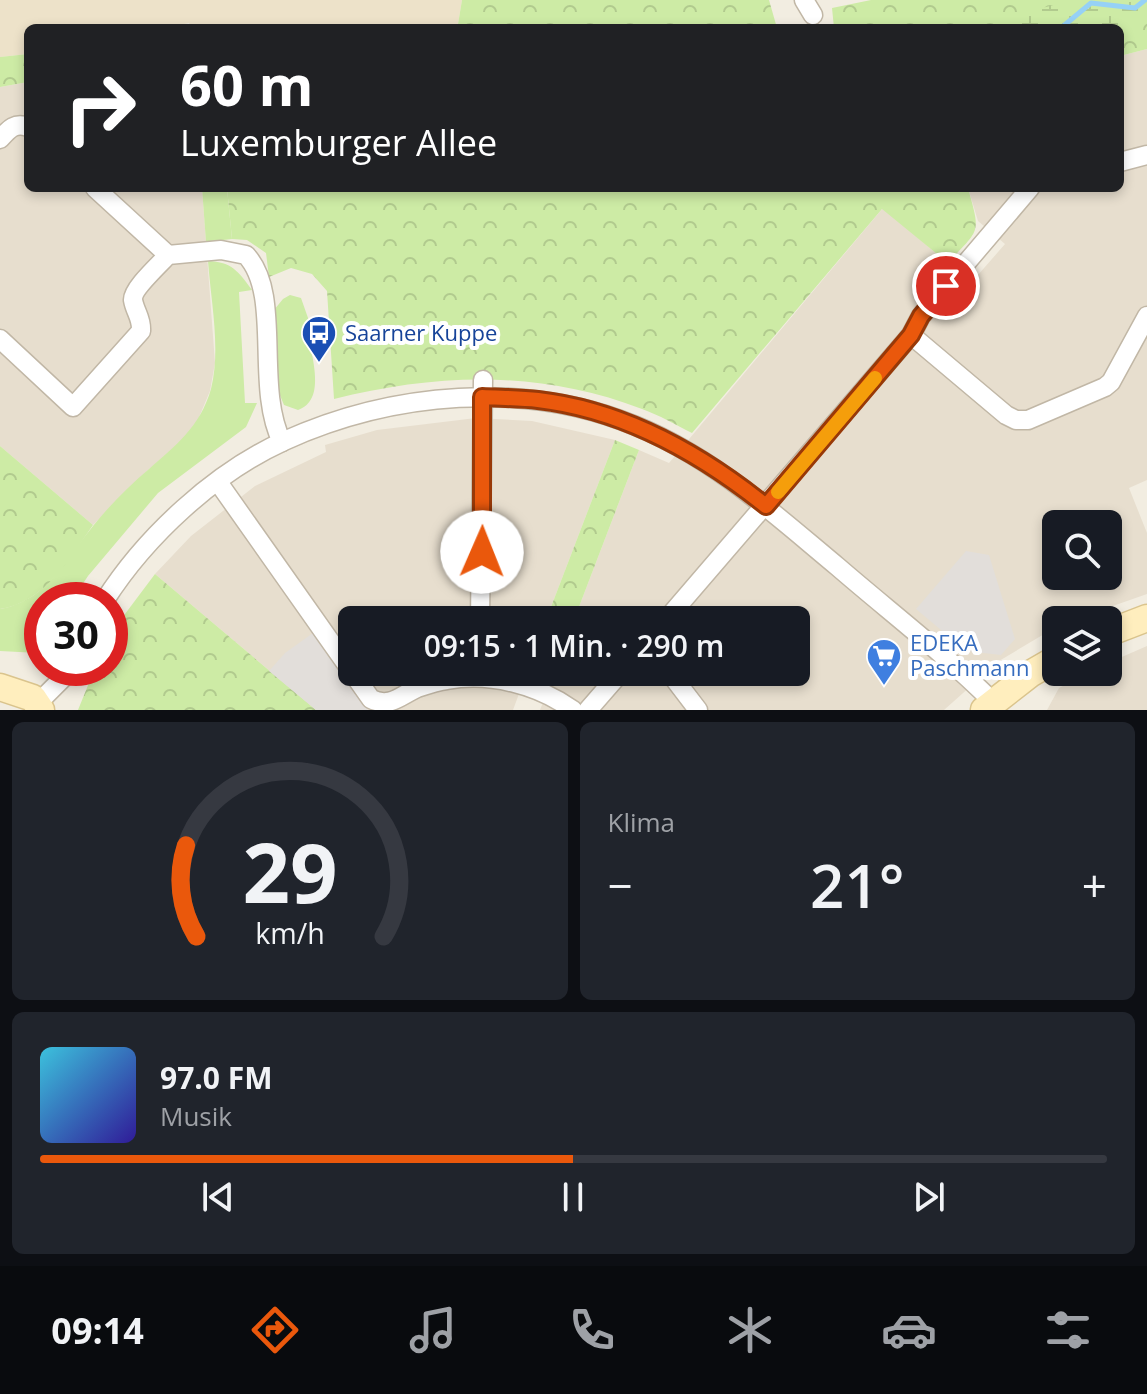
<!DOCTYPE html>
<html lang="de">
<head>
<meta charset="utf-8">
<style>
	body { margin:0; font-family:"Open Sans",sans-serif; background:#20242c; color:#f1f3f6; height:100vh; display:flex; flex-direction:column; font-size:30px; white-space:nowrap }
	* { box-sizing:border-box; margin:0 }
	p { font-size:26px; color:#9ea1a6 }
	.icon { flex:none; width:44px; height:44px; fill:none; stroke:currentColor; stroke-width:2; stroke-linecap:round; stroke-linejoin:round }
	.map { position:relative; height:710px; overflow:hidden }
	.sheet { display:flex; flex-direction:column; gap:12px; padding:12px; background:#0d0f14; flex:1 }
	.sheet>* { flex:none }
	.top-card { position:absolute; left:24px; top:24px; width:1100px; height:168px; border-radius:12px; box-shadow:0 4px 12px #0003; background:#202124; color:#fff; overflow:hidden }
	.controls { position:absolute; left:1042px; top:510px; display:grid; gap:16px }
	.controls a { display:grid; place-items:center; width:80px; height:80px; border-radius:12px; background:#171b24; box-shadow:0 4px 12px #0003; font-size:40px }
	.speed { position:absolute; left:24px; top:582px; display:flex; gap:16px; font-size:40px; font-weight:700; text-align:center }
	.speed>* { display:grid; place-content:center; width:104px; height:104px; border-radius:50%; background:#171b24; box-shadow:0 4px 12px #0003; line-height:1 }
	.speed .limit { border:12px solid #d22; background:#fff; color:#111 }
	.pin { position:absolute; display:grid; place-items:center; width:68px; height:68px; color:#fff; margin:-34px; border:4px solid #fff; border-radius:50%; box-shadow:0 2px 8px #0007 }
	.me { position:absolute; width:88px; margin:-44px; rotate:1deg; stroke-linejoin:round; filter:drop-shadow(0 0 6px #0008) }
	.turn { display:flex; align-items:center; gap:28px; height:168px; padding:0 24px; font-size:36px }
	.turn .icon { width:104px; height:104px; stroke-width:2.5 }
	.turn b { display:block; font-size:56px; line-height:68px }
	.big { font-size:60px; font-weight:600; line-height:1.1 }
	.sheet .tile { flex:1; display:flex; flex-direction:column; justify-content:center; gap:12px; min-width:0; padding:0 28px; border-radius:12px; background:#20242c }
	.sheet .dial { align-items:center; gap:0 }
	.dial svg { height:208px; overflow:visible; fill:none; stroke:#363941; stroke-width:7; stroke-linecap:round; text-anchor:middle }
	.dial text { fill:#f1f3f6; stroke:none }
	.song { display:flex; align-items:center; gap:24px }
	.cover { width:96px; height:96px; border-radius:12px; background:linear-gradient(135deg,hsl(190 70% 55%),hsl(250 70% 35%)) }
	.played { height:8px; border-radius:4px; background:linear-gradient(90deg,#ea580c 50%,#363941 50%) }
	.keys { display:flex; justify-content:space-around; direction:ltr }
	.heat { display:flex; justify-content:space-between; align-items:center; font-size:44px; direction:ltr }
	.sheet .tiles { flex:1; display:grid; gap:12px; grid-template-columns:1fr 1fr }
	.tile:last-child { grid-column:span 2 }
	.trip { position:absolute; left:338px; top:606px; width:472px; height:80px; border-radius:12px; background:#171b24; box-shadow:0 4px 12px #0003; font-weight:600; line-height:80px; text-align:center }
	.tabs { display:flex; height:128px; justify-content:space-around; align-items:center; background:#090b0e; color:#9ea1a6 }
	.tabs .icon { width:56px; height:56px }
	.tabs .current { color:#ea580c }
	.tabs b { font-size:36px; color:#f1f3f6 }
	.map>svg:first-child { display:block }
	.residential { fill:#e7dece; fill-rule:evenodd }
	.education { fill:#ede2c9 }
	.grass { fill:#cdeba5 }
	.forest { fill:url(#forest-crowns) }
	.wetland { fill:url(#wetland-marsh) }
	.parking { fill:#e2deda }
	.lines { fill:none; stroke-linecap:round; stroke-linejoin:round }
	.stream { stroke:#96d1f6; stroke-width:5 }
	.street-casing { stroke:#c1b7a6; stroke-width:21 }
	.secondary-casing { stroke:#dac48d; stroke-width:29 }
	.street { stroke:#fff; stroke-width:18 }
	.secondary { stroke:#ffeebe; stroke-width:26 }
	.route-casing { stroke:#983908; stroke-width:20 }
	.route { stroke:#ea580c; stroke-width:14 }
	.slow { stroke:#f59e0b; stroke-width:14 }
	.labels { text-anchor:middle; stroke-width:8; stroke-linejoin:round; paint-order:stroke }
	.transit-label { font-size:22px; fill:#164399; stroke:#fff; text-anchor:start }
	.shop-label { font-size:22px; fill:#366cbe; stroke:#fff; text-anchor:start }
</style>
</head>
<body>
<div class="map">
<svg width="1147" height="710" viewBox="0 0 1147 710">
	<defs>
		<pattern id="forest-crowns" width="20" height="18" patternUnits="userSpaceOnUse" patternTransform="scale(2)"><rect width="20" height="18" fill="#cdeba5"/><path d="M2 6a3 3 0 1 1 6 0M12 15a3 3 0 1 1 6 0" fill="none" stroke="#b1ca8e"/></pattern>
		<pattern id="wetland-marsh" width="20" height="14" patternUnits="userSpaceOnUse" patternTransform="scale(2)"><rect width="20" height="14" fill="#cdeba5"/><path d="M1 5h8M5 5V1M11 12h8M15 12V8" fill="none" stroke="#b1ca8e"/></pattern>
	</defs>
	<rect width="100%" height="100%" fill="#f2ede1"/>
	<!-- residential -->
	<g class="residential">
		<path d="M1147 49V480L1129 488 1147 533V594L1073 620H1056V627L999 661 944 710H540L555 672H796V620H574L639 450 669 463 883 208 971 283 1005 244 978 221 968 188H1120V56ZM1056 524H1108V576H1056Z"/>
		<path d="M28 82V188H202L215 363 210 391 197 422 180 443 148 470 93 525 0 446V87Z"/>
		<path d="M476 418 532 421 615 440 546 620H352V672H527L513 710H316L155 574 191 536 255 486 326 452 325 445 377 430Z"/>
		<path d="M1147 646V710H1047L1059 688 1090 672H1108V663Z"/>
	</g>
	<!-- education -->
	<path class="education" d="M0 0H462L458 24 435 28H191L189 23 166 28H28V54L0 57Z"/>
	<!-- grass -->
	<g class="grass">
		<path d="M202 188H227L232 239 206 242Z"/>
		<path d="M208 261C232 262 238 271 252 290L239 292 245 403H257L246 427 158 493 88 576 72 600H42V647L38 653 0 651V609C13 607 28 600 38 592 61 573 74 549 93 526 109 506 129 486 149 469 176 445 200 427 211 389 221 349 211 302 208 261Z"/>
		<path d="M290 295 301 298 314 335 309 336C312 360 326 400 298 410L284 405 279 393 274 310 283 299Z"/>
	</g>
	<!-- forest -->
	<g class="forest">
		<path d="M462 0H769L777 28H435L458 24Z"/>
		<path d="M871 0H1147V49L1120 56V28H834L832 8Z"/>
		<path d="M28 54V82L0 87V57Z"/>
		<path d="M227 188H968C981 235 980 228 948 263L882 209 692 433C676 425 659 415 642 409 540 370 439 373 334 399L327 291 312 274 291 268 269 277 266 253 247 240 232 239Z"/>
		<path d="M615 440 639 450 574 620H546Z"/>
		<path d="M0 446 93 525C70 558 44 603 0 609Z"/>
		<path d="M155 574 316 710H78L95 668H110V636L113 630Z"/>
	</g>
	<!-- wetland -->
	<path class="wetland" d="M1075 0H1147V14L1111 28H1001L996 19Z"/>
	<!-- parking -->
	<g class="parking">
		<path d="M966 551 989 555 1015 639 1001 655 966 651 916 609Z"/>
		<path d="M313 633 368 710H316L269 671 285 653Z"/>
	</g>
	<g class="lines">
		<!-- stream -->
		<path class="stream" d="M1061 28 1091 3 1135 8 1145 0"/>
		<defs>
			<g id="street">
				<path d="M804 0 813 15"/>
				<path d="M0 139C9 129 15 122 28 127"/>
				<path d="M1120 162 1147 155"/>
				<path d="M95 188 168 255"/>
				<path d="M911 335 1006 415 1016 420H1028L1105 387 1111 382 1147 316"/>
				<path d="M0 339 73 407 141 331C142 318 135 312 133 300 132 289 160 264 168 255L221 250 246 255C283 294 254 386 282 442"/>
				<path d="M218 482 371 699C390 708 400 696 417 688 426 685 438 681 447 680 490 672 538 685 573 710"/>
				<path d="M105 600C146 536 214 473 284 441 392 392 525 380 636 426 714 458 774 514 838 567 890 612 944 653 993 702"/>
				<path d="M480 620 483 380"/>
				<path d="M666 620 911 335 921 316 1030 188"/>
				<path d="M669 672 698 710"/>
				<path d="M38 703 65 676 69 668"/>
				<path d="M588 710 621 672"/>
			</g>
			<g id="secondary">
				<path d="M1108 633 1147 618"/>
				<path d="M0 687 33 698 41 710"/>
				<path d="M984 710 1030 674 1056 659"/>
			</g>
		</defs>
		<!-- street casing -->
		<use href="#street" class="street-casing"/>
		<!-- secondary casing -->
		<use href="#secondary" class="secondary-casing"/>
		<!-- street -->
		<use href="#street" class="street"/>
		<!-- secondary -->
		<use href="#secondary" class="secondary"/>
	</g>
	<g class="lines">
		<defs>
			<path id="route" d="M482 552V397C501 398 520 398 538 400 624 410 700 453 766 506L911 335 921 316 946 286"/>
		</defs>
		<!-- route casing -->
		<use href="#route" class="route-casing"/>
		<!-- route -->
		<use href="#route" class="route"/>
		<!-- slow -->
		<path class="slow" d="M778 492 875 378"/>
	</g>
	<!-- icons -->
	<defs>
		<symbol id="bus-pin" viewBox="-11 -11 22 30"><path d="M0 17L-7.5 6A9.5 9.5 0 1 1 7.5 6Z" fill="#1a4fb4" stroke="#fff"/><path d="M-5-6H5V4H4V6H2V4H-2V6H-4V4H-5ZM-3.5-4V0h7V-4ZM-3.5 1.2v1.5H-2V1.2ZM2 1.2v1.5H3.5V1.2Z" fill="#fff"/></symbol>
		<symbol id="supermarket-pin" viewBox="-11 -11 22 30"><path d="M0 17L-7.5 6A9.5 9.5 0 1 1 7.5 6Z" fill="#3f7fe0" stroke="#fff"/><path d="M-6-5.5h2.5l.6 2H6L4.5 2H-2.5L-4.4-4H-6ZM-1.5 3.2a1.3 1.3 0 1 0 .1 0ZM3 3.2a1.3 1.3 0 1 0 .1 0Z" fill="#fff"/></symbol>
	</defs>
	<g fill-rule="evenodd">
		<use href="#bus-pin" x="299" y="313" width="40" height="54"/>
		<use href="#supermarket-pin" x="864" y="636" width="40" height="54"/>
	</g>
	<g class="labels">
		<!-- transit labels -->
		<g class="transit-label">
			<text x="345" y="341">Saarner Kuppe</text>
		</g>
		<!-- shop labels -->
		<g class="shop-label">
			<text x="910" y="651">EDEKA<tspan x="910" dy="25">Paschmann</tspan></text>
		</g>
	</g>
</svg>
<div class="controls">
<a><svg class="icon" aria-label="search" viewBox="0 0 24 24"><circle cx="10" cy="10" r="6"/><path d="M15 15l6 6"/></svg></a>
<a><svg class="icon" aria-label="layers" viewBox="0 0 24 24"><path d="M12 4l9 5-9 5-9-5zM3 14l9 5 9-5"/></svg></a>
</div>
<div class="speed"><div class="limit">30</div></div>
<div class="pin" style="left:946px;top:286px;background:#d93025"><svg class="icon" aria-label="arrive" viewBox="0 0 24 24"><path d="M6 21V4h12l-3 4 3 4H6"/></svg></div>
<svg class="me" style="left:482px;top:552px" viewBox="-20 -20 40 40"><circle r="19" fill="#fff"/><path d="M0-13L10 11 0 6-10 11z" fill="#ea580c"/></svg>
<div class="trip">09:15 · 1 Min. · 290 m</div>
<div class="top-card">
<div class="turn"><svg class="icon" aria-label="right" viewBox="0 0 24 24"><path d="M7 20v-9h11M14 6l5 5-5 5"/></svg><div><b>60 m</b>Luxemburger Allee</div></div>
</div>
</div>
<section class="sheet">
<div class="tiles">
<div class="tile dial"><svg viewBox="0 0 100 80">
<path d="M14 69A42 42 0 1 1 86 69"/>
<path d="M14 69A42 42 0 0 1 10 34" stroke="#ea580c"/>
<text x="50" y="56" font-size="32" font-weight="700">29</text>
<text x="50" y="72" font-size="11">km/h</text>
</svg></div>
<div class="tile"><p>Klima</p>
<div class="heat"><a>−</a><b class="big">21°</b><a>+</a></div>
</div>
<div class="tile">
<div class="song"><i class="cover"></i><div><b>97.0 FM</b><p>Musik</p></div></div>
<div class="played"></div>
<div class="keys"><svg class="icon" aria-label="previous" viewBox="0 0 24 24"><path d="M18 5L8 12l10 7zM5 5v14"/></svg><svg class="icon" aria-label="pause" viewBox="0 0 24 24"><path d="M8 5v14M16 5v14"/></svg><svg class="icon" aria-label="next" viewBox="0 0 24 24"><path d="M6 5l10 7-10 7zM19 5v14"/></svg></div>
</div>
</div>
</section>
<nav class="tabs">
<b>09:14</b>
<svg class="icon current" aria-label="directions" viewBox="0 0 24 24"><path d="M12 3l9 9-9 9-9-9zM9 14v-3h6M13 9l2 2-2 2"/></svg>
<svg class="icon" aria-label="music" viewBox="0 0 24 24"><path d="M9 18V5l10-2v13"/><circle cx="6" cy="18" r="3"/><circle cx="16" cy="16" r="3"/></svg>
<svg class="icon" aria-label="phone" viewBox="0 0 24 24"><path d="M5 4h4l2 5-3 2q2 4 5 5l2-3 5 2v4C11 20 4 13 5 4z"/></svg>
<svg class="icon" aria-label="climate" viewBox="0 0 24 24"><path d="M12 3v18M4 7l16 10M4 17L20 7"/></svg>
<svg class="icon" aria-label="car" viewBox="0 0 24 24"><path d="M5 17H2v-5l4-1 3-4h7l3 4 3 1v5h-3M9 17h6M6 11h13"/><circle cx="7" cy="17" r="2"/><circle cx="17" cy="17" r="2"/></svg>
<svg class="icon" aria-label="filters" viewBox="0 0 24 24"><path d="M4 7h16M4 17h16"/><circle cx="9" cy="7" r="2"/><circle cx="15" cy="17" r="2"/></svg>
</nav>
</body>
</html>
